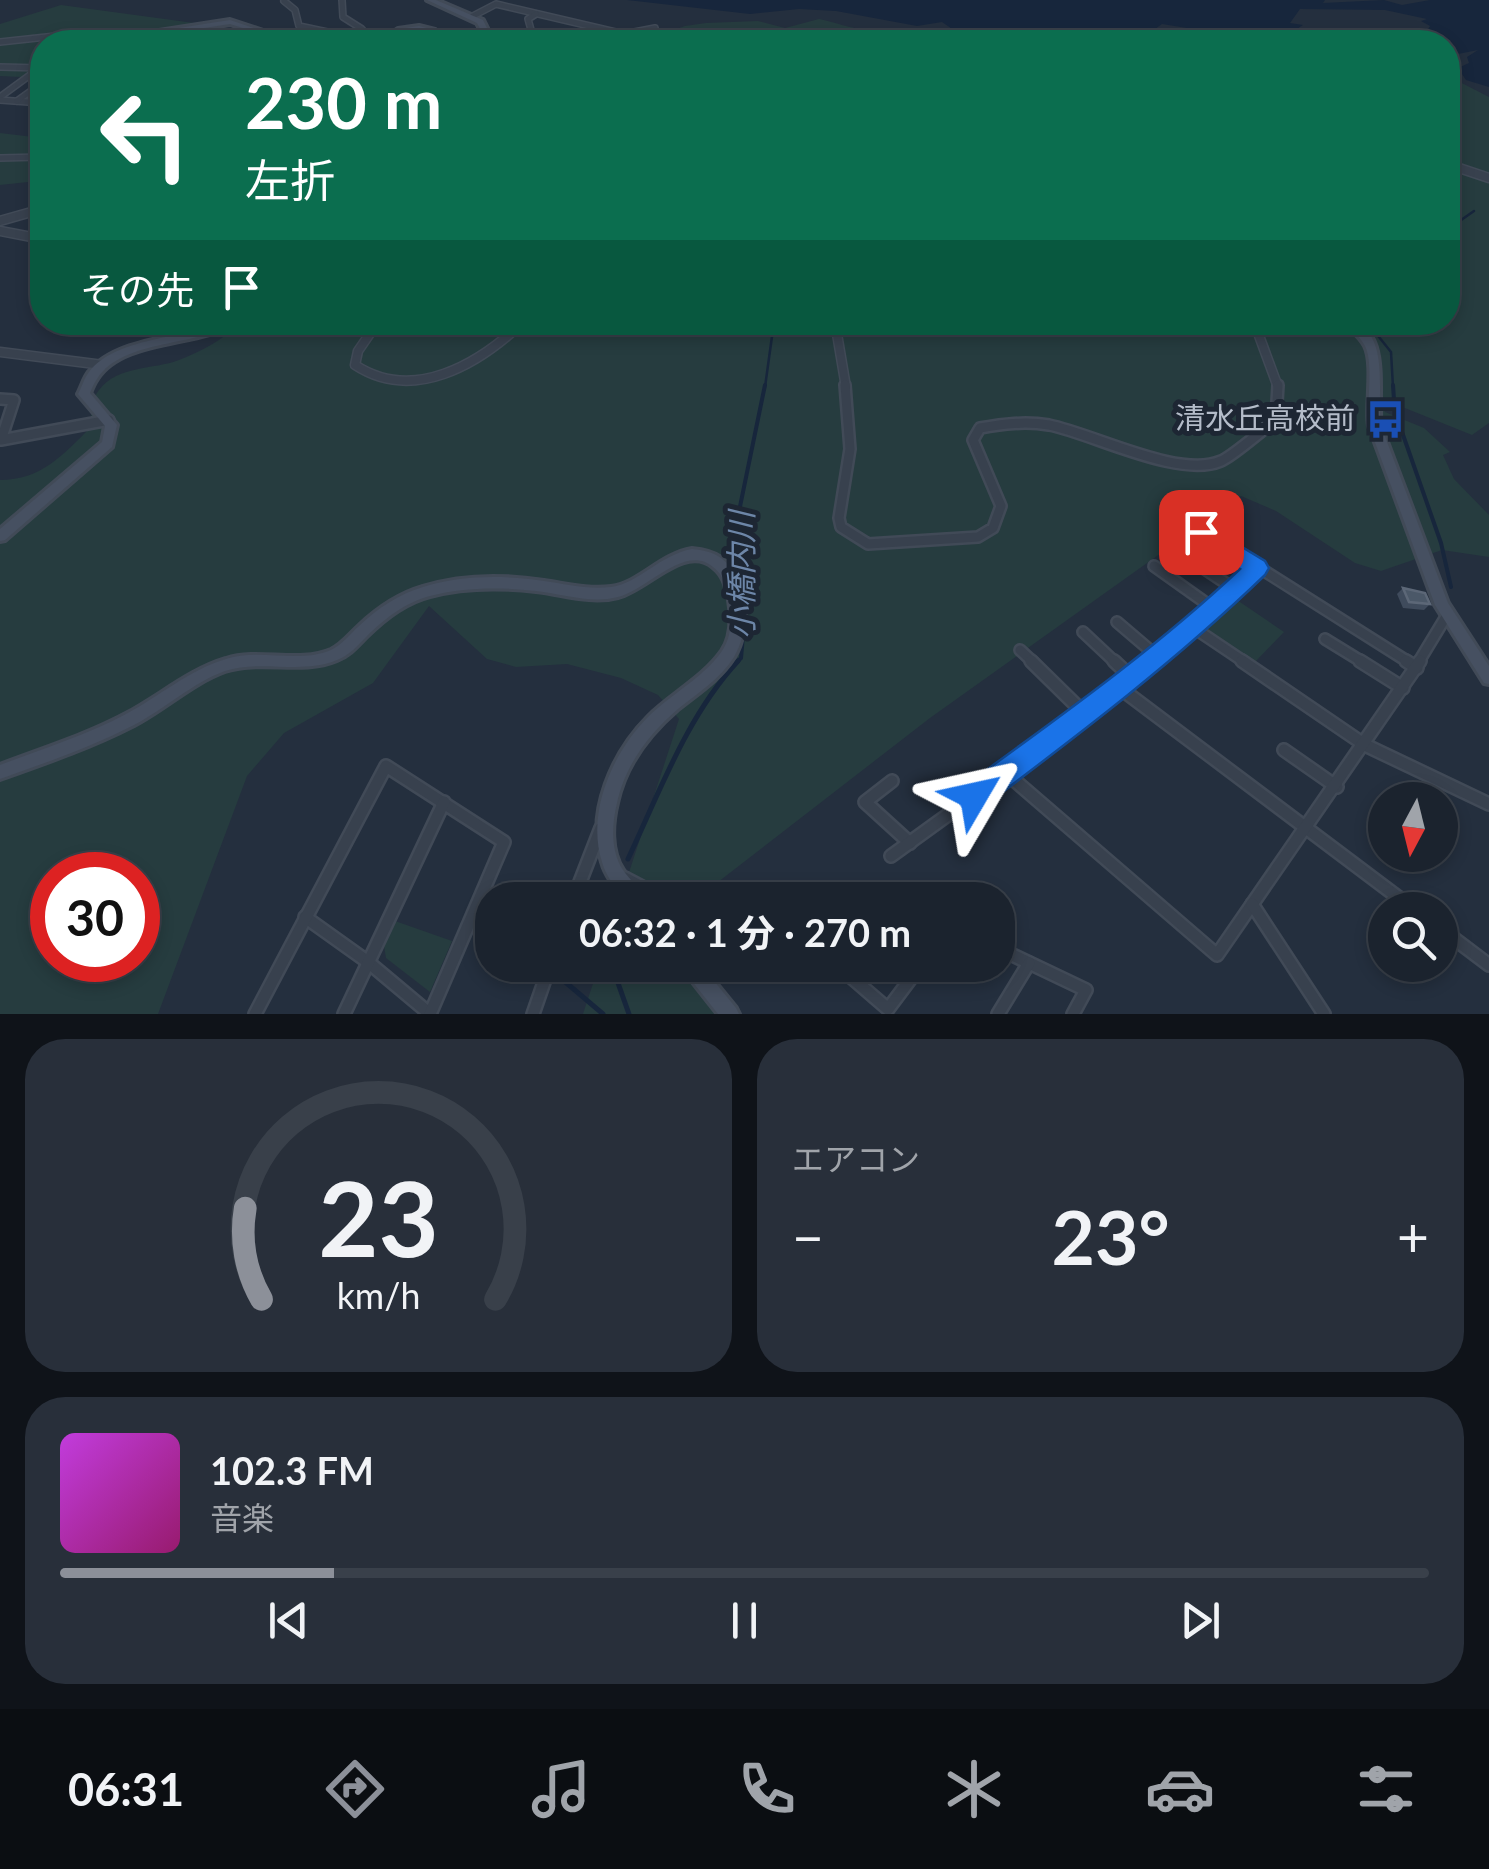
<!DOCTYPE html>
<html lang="ja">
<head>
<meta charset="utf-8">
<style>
	body { margin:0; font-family:Lato,"Noto Sans JP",sans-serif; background:#282f3a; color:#f1f3f6; height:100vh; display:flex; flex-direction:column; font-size:38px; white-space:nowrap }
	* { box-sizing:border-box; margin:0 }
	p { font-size:32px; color:#a0a4aa }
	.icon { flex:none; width:55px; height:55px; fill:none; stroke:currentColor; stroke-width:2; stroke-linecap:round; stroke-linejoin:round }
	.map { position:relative; height:1014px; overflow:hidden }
	.sheet { display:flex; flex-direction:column; gap:25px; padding:25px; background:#0f1319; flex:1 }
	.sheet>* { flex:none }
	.top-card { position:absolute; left:30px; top:30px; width:1430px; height:305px; border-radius:40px; box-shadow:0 5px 15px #0003,0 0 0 2px #39404a; background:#0b6e4f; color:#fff; overflow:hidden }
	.needle { width:65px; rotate:187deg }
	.fabs { position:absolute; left:1368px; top:782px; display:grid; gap:20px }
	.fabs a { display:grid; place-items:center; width:90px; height:90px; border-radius:50%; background:#1b232e; box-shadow:0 5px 15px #0003,0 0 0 2px #39404a; font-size:50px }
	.speed { position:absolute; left:30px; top:852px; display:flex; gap:20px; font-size:50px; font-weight:700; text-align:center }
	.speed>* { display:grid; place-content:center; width:130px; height:130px; border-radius:50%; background:#1b232e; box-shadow:0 5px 15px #0003,0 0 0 2px #39404a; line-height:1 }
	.speed .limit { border:15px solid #d22; background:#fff; color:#111 }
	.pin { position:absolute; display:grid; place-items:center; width:85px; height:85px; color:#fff; margin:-42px; border-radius:20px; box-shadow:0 5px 15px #0006 }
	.me { position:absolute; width:110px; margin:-55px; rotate:54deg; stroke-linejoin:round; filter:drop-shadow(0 0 8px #0008) }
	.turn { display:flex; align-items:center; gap:35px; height:210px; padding:0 50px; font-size:45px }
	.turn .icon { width:130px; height:130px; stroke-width:2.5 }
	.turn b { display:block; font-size:70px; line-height:85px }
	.then { display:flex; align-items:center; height:95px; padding:0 50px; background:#0003; gap:20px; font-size:38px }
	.big { font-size:75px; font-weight:700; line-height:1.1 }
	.sheet .card { flex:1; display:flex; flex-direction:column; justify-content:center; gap:15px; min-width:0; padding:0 35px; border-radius:40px; background:#282f3a }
	.sheet .dial { align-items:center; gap:0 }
	.dial svg { height:260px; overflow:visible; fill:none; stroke:#39404a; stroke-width:7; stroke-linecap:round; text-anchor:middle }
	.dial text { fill:#f1f3f6; stroke:none }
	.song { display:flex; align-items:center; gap:30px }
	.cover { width:120px; height:120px; border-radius:15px; background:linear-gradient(135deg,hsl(290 70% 55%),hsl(320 70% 35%)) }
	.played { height:10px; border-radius:5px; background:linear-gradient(90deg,#8c9099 20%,#39404a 20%) }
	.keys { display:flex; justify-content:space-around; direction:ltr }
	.heat { display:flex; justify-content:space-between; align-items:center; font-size:55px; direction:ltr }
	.sheet .tiles { flex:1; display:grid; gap:25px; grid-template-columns:1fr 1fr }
	.card:last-child { grid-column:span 2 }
	.trip { position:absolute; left:475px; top:882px; width:540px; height:100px; border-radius:40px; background:#1b232e; box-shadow:0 5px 15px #0003,0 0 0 2px #39404a; font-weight:700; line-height:100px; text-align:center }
	.dock { display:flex; height:160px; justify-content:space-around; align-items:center; background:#0b0e12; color:#a0a4aa }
	.dock .icon { width:70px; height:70px }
	.dock .selected { color:#8c9099 }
	.dock b { font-size:45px; color:#f1f3f6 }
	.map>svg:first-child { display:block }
	.green { fill:#263c3f; fill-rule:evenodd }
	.water { fill:#17263c }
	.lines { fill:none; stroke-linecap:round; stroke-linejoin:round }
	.stream-far2 { stroke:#17263c; stroke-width:2.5 }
	.stream-far1 { stroke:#17263c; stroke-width:4 }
	.stream { stroke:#17263c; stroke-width:5 }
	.street-far3-casing { stroke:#414a57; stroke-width:8 }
	.street-far2-casing { stroke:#414a57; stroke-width:11 }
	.street-far1-casing { stroke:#414a57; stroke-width:14 }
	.street-casing { stroke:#414a57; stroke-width:16 }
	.secondary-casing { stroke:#414a57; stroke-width:6 }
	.street-far3 { stroke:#38414e; stroke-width:5 }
	.street-far2 { stroke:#38414e; stroke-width:8 }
	.street-far1 { stroke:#38414e; stroke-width:9 }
	.street { stroke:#38414e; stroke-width:11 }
	.secondary { fill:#465061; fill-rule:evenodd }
	.wall { fill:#3f4b5c }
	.building { fill:#4b5868; stroke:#5c6777; stroke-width:2.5 }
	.route { fill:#1a73e8; stroke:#114b97; stroke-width:2.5 }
	.labels { text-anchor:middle; stroke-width:10; stroke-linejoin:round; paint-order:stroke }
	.poi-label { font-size:30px; fill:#b4bcc9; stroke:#1d2633; text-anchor:end }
	.water-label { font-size:32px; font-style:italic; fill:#6d86a8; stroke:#1d2633 }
</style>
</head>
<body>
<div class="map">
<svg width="1489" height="1014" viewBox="0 0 1489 1014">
	<rect width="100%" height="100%" fill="#242f3e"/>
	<!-- green -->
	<g class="green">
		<path d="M61 5 209 25 276 42H42V78L0 76V24Z"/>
		<path d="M819 19C834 22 850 28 865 30 897 35 941 21 966 42H640L685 26 706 23 758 21 785 28Z"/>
		<path d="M1448 76 1489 97V423L1472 435 1380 398 1385 412 1424 428 1450 452 1443 455 1454 479 1489 515V557L1442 550 1381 571 1355 563 1276 511 1241 496 930 718 709 889 704 900H620L679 719 658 695 621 678 567 664 516 667 487 659 429 606 373 683 284 733 247 776 158 1014H0V480C41 480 63 455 90 428 92 414 90 401 99 390 118 365 153 370 179 360 200 352 225 339 240 322H1448ZM52 875H138V960H52Z"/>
		<path d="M0 133 42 138V175L28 182 0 185Z"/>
		<path d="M1237 600 1284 632 1254 663 1206 630Z"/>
		<path d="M395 921 452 941 430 992 386 958 384 946Z"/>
		<path d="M599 965H694L721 1014H583Z"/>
	</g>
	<!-- water -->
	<path class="water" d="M627 0H1325L1323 3 1384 0 1402 5 1430 0H1489V87L1466 80 1458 68 1469 63 1467 57 1478 50 1448 56V42H1428L1423 38 1430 26 1421 21 1427 19 1385 10 1300 9 1290 23 1303 25 1289 34 1247 31 1246 42H1214L1218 33 1162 24 1137 42H971L942 22 917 26 836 11 799 9 750 14Z"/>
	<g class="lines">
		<!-- stream-far2 -->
		<g class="stream-far2">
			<path d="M1448 241 1454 225 1474 211"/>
			<path d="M1367 322 1391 352 1393 387"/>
			<path d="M765 387 774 322"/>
		</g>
		<!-- stream-far1 -->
		<g class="stream-far1">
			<path d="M1393 385 1394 400"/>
			<path d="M1402 432 1441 543 1451 587"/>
			<path d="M736 663 741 658 745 613 736 526 765 385"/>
		</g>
		<!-- stream -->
		<g class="stream">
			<path d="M628 859C660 791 687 716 738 661"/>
			<path d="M610 892V900"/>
			<path d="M617 965 618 983 629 1014"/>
			<path d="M557 975 603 1014"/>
		</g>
		<defs>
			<g id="street-far3">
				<path d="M284 1 295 10 299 26 332 33 360 32 362 29 343 17 342 0"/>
				<path d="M471 17 496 4 624 34 655 28"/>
				<path d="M119 33 127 42"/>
				<path d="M533 37 528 19 536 14"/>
				<path d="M0 42 65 35 108 42"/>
				<path d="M557 42 573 39 586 42"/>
				<path d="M0 67 42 68"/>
				<path d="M0 97 30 75"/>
				<path d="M0 100 42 103"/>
				<path d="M17 101 42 83"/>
				<path d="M37 122 42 117"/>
				<path d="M0 158 42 157"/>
				<path d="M1448 165 1467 171"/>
			</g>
			<g id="street-far2">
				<path d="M1459 168 1489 178"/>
				<path d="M0 221 42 209"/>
				<path d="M0 231 42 239"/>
				<path d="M35 279 42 270"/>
				<path d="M378 322 358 351 355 365C413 403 478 365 523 322"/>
				<path d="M835 322 846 387"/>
				<path d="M1254 322 1278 387"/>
				<path d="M0 352 103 365"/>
			</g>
			<g id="street-far1">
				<path d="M845 385 850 449 839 518 841 527 868 544 978 537 993 528 1001 506 973 440 980 428C1003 424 1025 421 1049 425 1094 434 1179 479 1221 461 1231 457 1267 427 1276 419L1278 385"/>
				<path d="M0 399 14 400 1 440 109 420"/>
				<path d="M1201 531 1410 663"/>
				<path d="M1176 550 1233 588"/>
				<path d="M1154 566 1213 608"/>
				<path d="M1117 622 1158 657"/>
				<path d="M1194 628 1246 663"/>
				<path d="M1083 632 1116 663"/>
				<path d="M1325 639 1364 663"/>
				<path d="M1020 650 1034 663"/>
				<path d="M1150 663 1257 568"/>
				<path d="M1418 663 1447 615"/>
			</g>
			<g id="street">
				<path d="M1031 661 1086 715"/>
				<path d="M1114 661 1132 678"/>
				<path d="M1242 661 1365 745 1489 804"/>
				<path d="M1360 661 1403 688"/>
				<path d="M1406 661 1417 668"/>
				<path d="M1120 688 1415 910"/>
				<path d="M1284 750 1337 787"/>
				<path d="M1006 773 1217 955 1420 661"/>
				<path d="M892 781 865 802 910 843"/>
				<path d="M891 856 1086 715 1153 661"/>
				<path d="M625 878 667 900"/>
				<path d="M573 900 601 828"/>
				<path d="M1252 904 1324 1014"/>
				<path d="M305 917 368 962 430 1014"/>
				<path d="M1440 928 1489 965"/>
				<path d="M998 948 1086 990 1073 1014"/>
				<path d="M837 965 888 1009 921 965"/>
				<path d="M255 1014 386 766 504 842 430 1014"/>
				<path d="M344 1014 444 802"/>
				<path d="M533 1014 550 965"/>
				<path d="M998 1014 1029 963"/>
			</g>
			<g id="secondary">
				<path d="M427 0H436L483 20 494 42H487L477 23Z"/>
				<path d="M230 20 296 42H286L230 24 160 35 137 42H127L159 31Z"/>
				<path d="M419 26 435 30 440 42H434L429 33C404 23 400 43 380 42L398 29Z"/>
				<path d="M222 322H238C199 347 123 338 97 379 94 383 92 388 90 393L117 425 112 447 5 540 0 541V529L102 442 105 426 78 394C82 387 84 378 89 372 116 337 183 339 222 322Z"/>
				<path d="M1343 322C1393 322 1376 394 1381 426L1448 603 1489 666V684L1484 683 1435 605 1369 426C1366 403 1374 364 1365 346 1360 336 1351 330 1343 322Z"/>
				<path d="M692 549C703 550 713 552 721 558 749 579 751 629 734 657 720 679 698 693 678 709 649 734 625 765 617 803 612 823 610 851 623 870 630 880 640 888 645 900H626C616 888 606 877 602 862 586 812 613 752 648 717 671 694 703 678 722 651 732 636 732 618 729 600 726 587 724 575 713 567 685 543 647 590 618 597 591 604 563 594 536 591 501 587 464 587 430 596 406 602 384 619 367 636 357 646 350 655 337 660 301 675 262 659 225 671 192 683 165 709 134 725 91 747 45 763 0 779V765C42 749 87 735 126 714 160 696 189 670 226 659 259 648 298 664 331 650 342 645 350 634 359 626 378 608 399 594 423 587 461 575 505 575 544 581 566 584 588 590 611 587 640 583 659 555 692 549Z"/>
				<path d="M681 965H701L736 1008 739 1014H718L684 971Z"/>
			</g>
		</defs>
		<!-- street-far3 casing -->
		<use href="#street-far3" class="street-far3-casing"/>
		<!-- street-far2 casing -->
		<use href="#street-far2" class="street-far2-casing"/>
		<!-- street-far1 casing -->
		<use href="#street-far1" class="street-far1-casing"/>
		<!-- street casing -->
		<use href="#street" class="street-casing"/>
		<!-- secondary casing -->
		<use href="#secondary" class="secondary-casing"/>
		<!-- street-far3 -->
		<use href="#street-far3" class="street-far3"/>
		<!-- street-far2 -->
		<use href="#street-far2" class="street-far2"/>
		<!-- street-far1 -->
		<use href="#street-far1" class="street-far1"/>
		<!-- street -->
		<use href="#street" class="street"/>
		<!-- secondary -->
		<use href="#secondary" class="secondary"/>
	</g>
	<!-- wall -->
	<path class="wall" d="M1403 588 1430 604 1424 610 1403 608 1397 594Z"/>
	<!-- building -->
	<path class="building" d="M1403 588 1425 593 1430 604 1409 602Z"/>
	<!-- route -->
	<path class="route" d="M1201 522 1265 561 1269 568 1265 575C1177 660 1081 733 984 806L974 810 963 806 959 796 963 787C1059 717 1154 650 1240 569L1193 538 1189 532Z"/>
	<!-- icons -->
	<defs>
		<symbol id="bus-bare" viewBox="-9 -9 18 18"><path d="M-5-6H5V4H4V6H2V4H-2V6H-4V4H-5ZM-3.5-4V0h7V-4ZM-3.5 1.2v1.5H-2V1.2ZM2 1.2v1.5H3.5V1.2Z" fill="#1a4fb4" stroke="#1d2633" stroke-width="2.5" paint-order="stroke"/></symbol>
	</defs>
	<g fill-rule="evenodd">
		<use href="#bus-bare" x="1358" y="392" width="55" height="55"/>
	</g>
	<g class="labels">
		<!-- poi labels -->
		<g class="poi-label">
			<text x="1355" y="429">清水丘高校前</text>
		</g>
		<!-- water labels -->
		<g class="water-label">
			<text transform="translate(742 575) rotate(-90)" y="11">小橋内川</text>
		</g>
	</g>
</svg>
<div class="fabs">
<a><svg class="needle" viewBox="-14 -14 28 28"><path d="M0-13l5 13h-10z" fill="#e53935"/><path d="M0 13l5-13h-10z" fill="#a0a4aa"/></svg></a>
<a><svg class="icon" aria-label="search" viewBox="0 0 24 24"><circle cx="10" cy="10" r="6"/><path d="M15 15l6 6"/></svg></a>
</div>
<div class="speed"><div class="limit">30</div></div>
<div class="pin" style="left:1201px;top:532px;background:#d93025"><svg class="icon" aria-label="arrive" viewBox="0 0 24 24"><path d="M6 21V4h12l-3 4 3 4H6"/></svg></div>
<svg class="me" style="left:974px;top:796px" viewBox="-20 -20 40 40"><path d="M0-17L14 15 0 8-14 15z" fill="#1a73e8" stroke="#fff" stroke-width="4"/></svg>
<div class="trip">06:32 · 1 分 · 270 m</div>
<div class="top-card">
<div class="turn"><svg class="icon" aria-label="left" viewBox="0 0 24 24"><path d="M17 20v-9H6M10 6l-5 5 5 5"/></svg><div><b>230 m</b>左折</div></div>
<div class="then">その先<svg class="icon" aria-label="arrive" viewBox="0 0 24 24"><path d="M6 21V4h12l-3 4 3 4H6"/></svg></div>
</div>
</div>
<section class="sheet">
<div class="tiles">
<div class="card dial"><svg viewBox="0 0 100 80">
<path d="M14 69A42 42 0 1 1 86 69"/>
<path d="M14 69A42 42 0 0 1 9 41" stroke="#8c9099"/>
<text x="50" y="56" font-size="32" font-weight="700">23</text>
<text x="50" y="72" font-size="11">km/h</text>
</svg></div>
<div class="card"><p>エアコン</p>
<div class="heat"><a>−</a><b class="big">23°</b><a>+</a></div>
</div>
<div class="card">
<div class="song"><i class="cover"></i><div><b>102.3 FM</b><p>音楽</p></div></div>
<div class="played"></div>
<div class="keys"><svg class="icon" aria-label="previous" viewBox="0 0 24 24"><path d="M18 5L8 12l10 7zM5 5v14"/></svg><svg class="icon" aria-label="pause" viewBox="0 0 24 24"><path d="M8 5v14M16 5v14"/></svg><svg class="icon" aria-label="next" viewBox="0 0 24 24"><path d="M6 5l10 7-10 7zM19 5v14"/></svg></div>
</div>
</div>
</section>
<nav class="dock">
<b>06:31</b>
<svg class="icon selected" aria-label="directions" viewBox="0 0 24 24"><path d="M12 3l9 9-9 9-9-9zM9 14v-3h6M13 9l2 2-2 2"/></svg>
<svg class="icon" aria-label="music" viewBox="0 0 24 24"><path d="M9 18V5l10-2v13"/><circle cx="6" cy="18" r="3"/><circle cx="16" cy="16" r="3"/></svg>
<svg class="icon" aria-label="phone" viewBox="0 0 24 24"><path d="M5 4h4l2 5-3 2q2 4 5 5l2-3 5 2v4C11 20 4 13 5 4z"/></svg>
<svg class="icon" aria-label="climate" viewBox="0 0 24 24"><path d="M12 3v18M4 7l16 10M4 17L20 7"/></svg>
<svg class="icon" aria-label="car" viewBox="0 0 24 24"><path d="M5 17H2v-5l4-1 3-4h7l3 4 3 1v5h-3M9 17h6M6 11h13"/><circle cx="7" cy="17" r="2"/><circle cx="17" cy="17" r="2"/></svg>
<svg class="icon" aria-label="filters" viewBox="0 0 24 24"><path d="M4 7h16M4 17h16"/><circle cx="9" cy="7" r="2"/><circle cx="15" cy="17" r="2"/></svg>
</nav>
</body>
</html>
